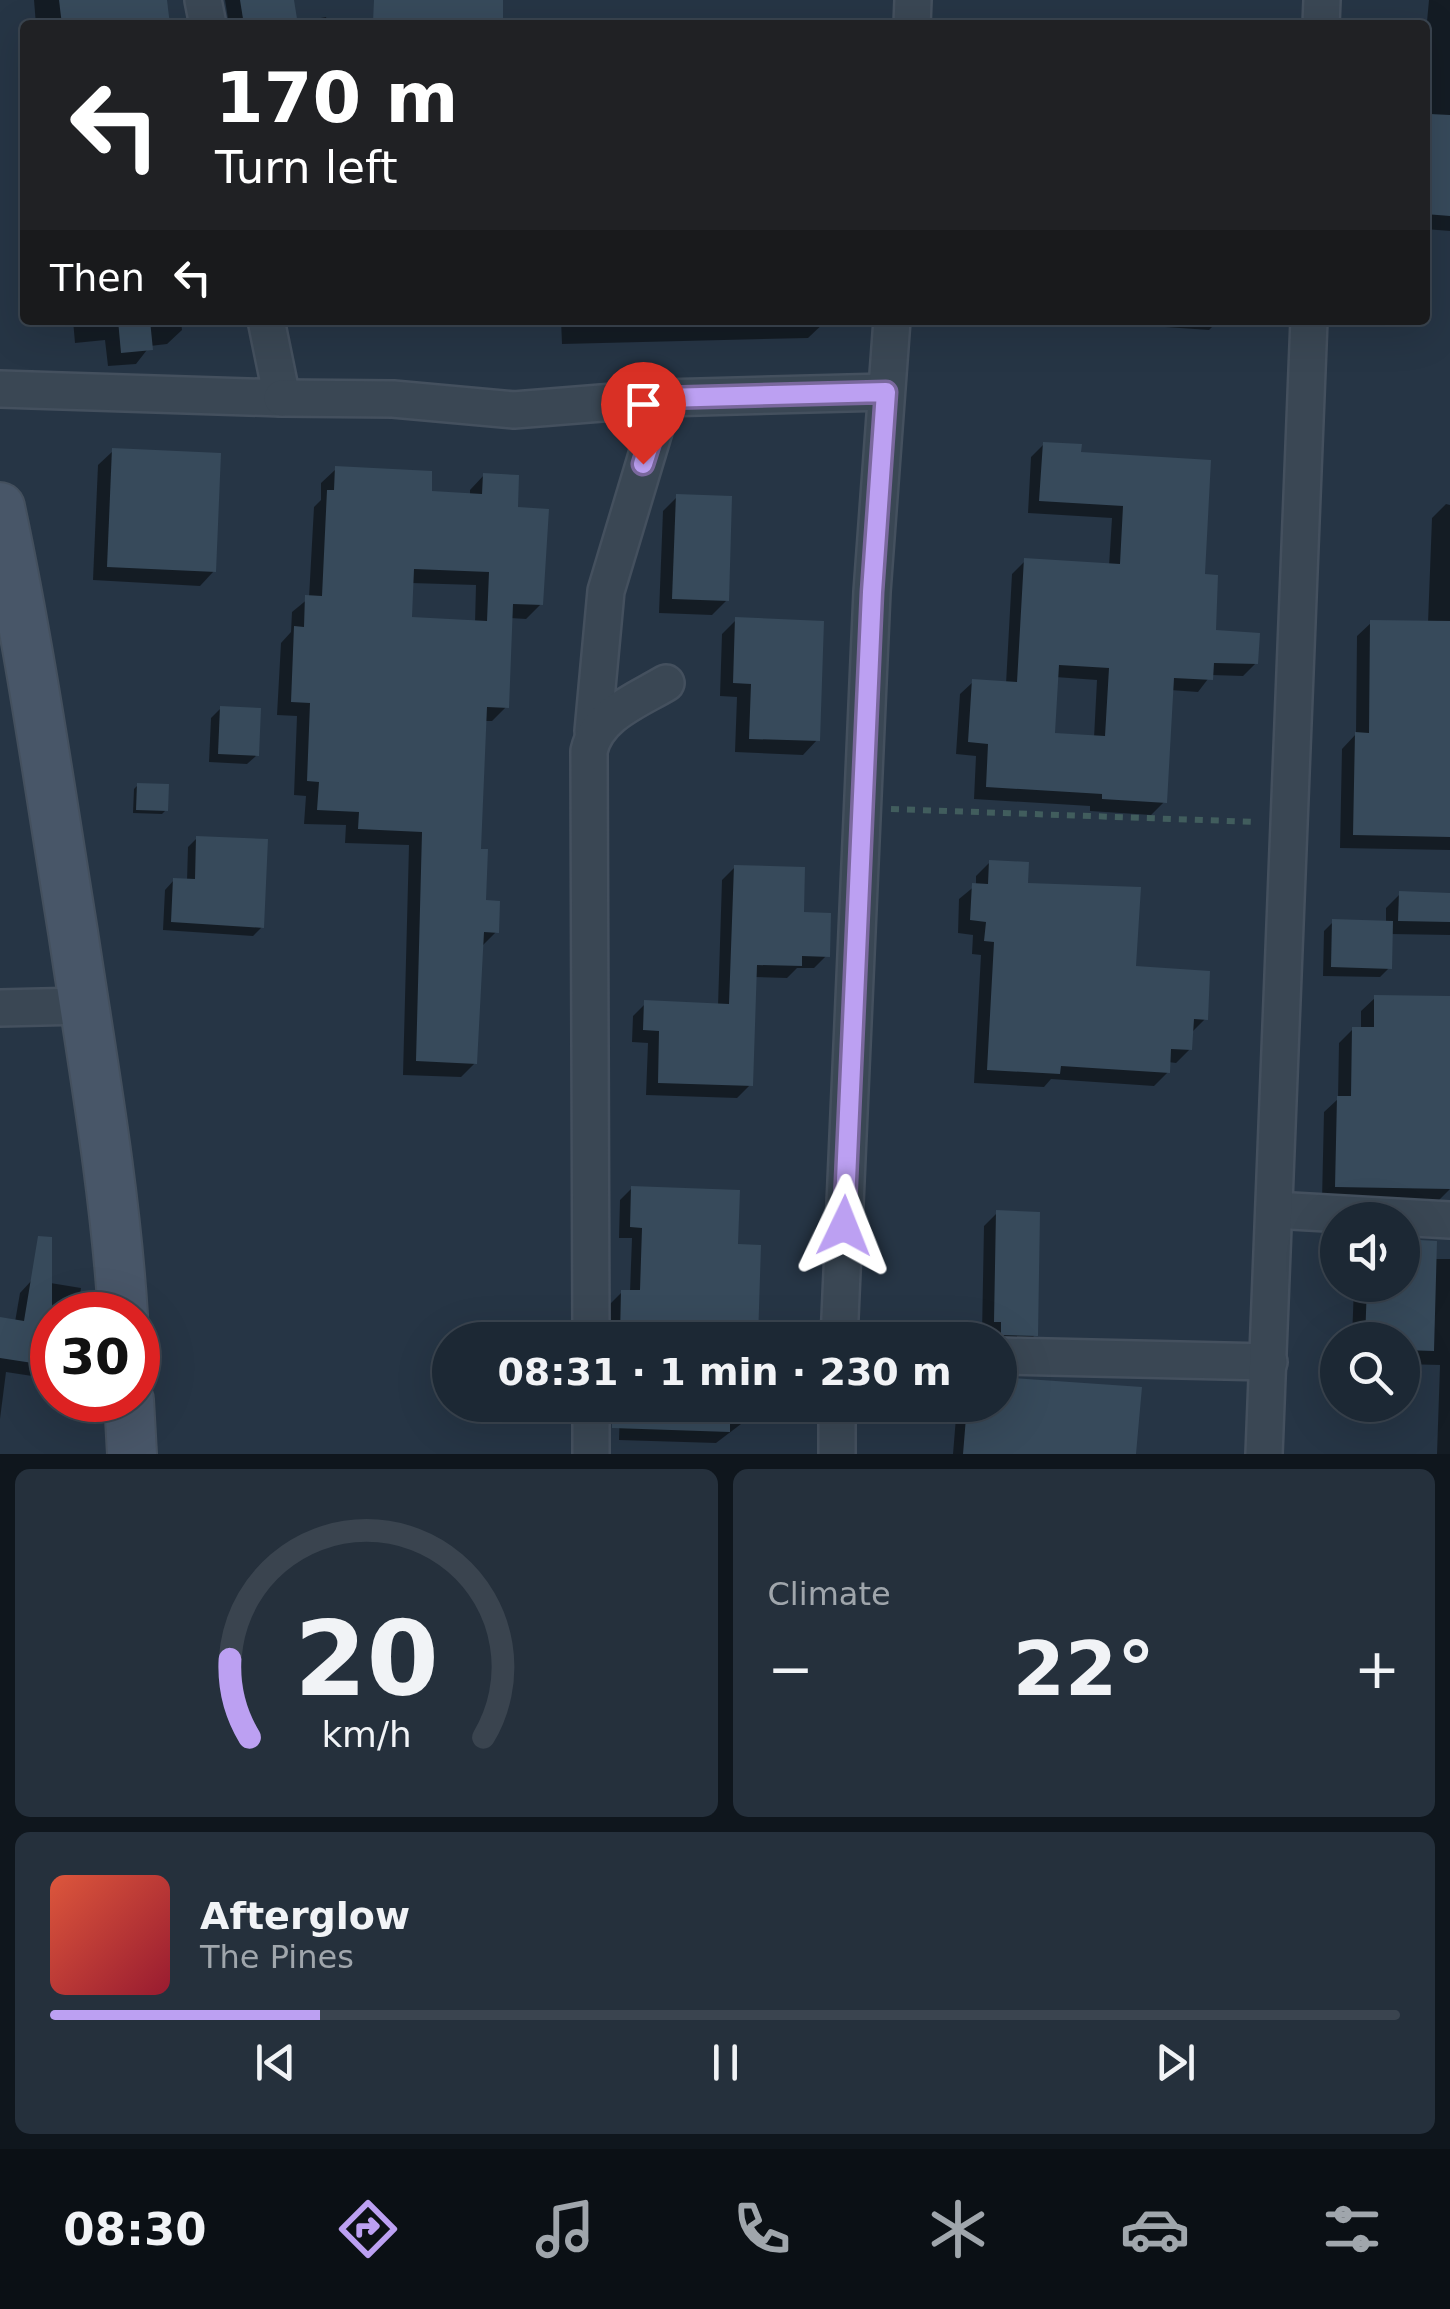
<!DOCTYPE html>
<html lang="en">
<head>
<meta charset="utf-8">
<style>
	body { margin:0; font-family:"DejaVu Sans",sans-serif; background:#25303c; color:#f1f3f6; height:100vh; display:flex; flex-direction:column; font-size:38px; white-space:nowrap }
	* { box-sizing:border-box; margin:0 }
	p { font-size:32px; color:#a0a6ac }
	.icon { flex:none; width:55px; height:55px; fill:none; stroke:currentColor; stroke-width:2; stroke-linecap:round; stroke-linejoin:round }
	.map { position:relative; height:1454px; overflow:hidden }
	.drawer { display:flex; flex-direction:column; gap:15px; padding:15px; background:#0f161d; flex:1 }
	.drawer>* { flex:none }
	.top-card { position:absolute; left:20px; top:20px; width:1410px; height:305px; border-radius:10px; box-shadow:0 10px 40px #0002,0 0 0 2px #3a444f; background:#202124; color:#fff; overflow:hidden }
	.buttons { position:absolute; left:1320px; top:1202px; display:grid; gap:20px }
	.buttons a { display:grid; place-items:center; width:100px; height:100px; border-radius:50%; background:#1c2834; box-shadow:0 10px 40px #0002,0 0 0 2px #3a444f; font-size:50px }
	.speed { position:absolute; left:30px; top:1292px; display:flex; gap:20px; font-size:50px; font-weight:700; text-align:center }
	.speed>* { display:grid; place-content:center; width:130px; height:130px; border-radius:50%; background:#1c2834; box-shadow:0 10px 40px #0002,0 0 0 2px #3a444f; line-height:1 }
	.speed .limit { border:15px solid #d22; background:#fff; color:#111 }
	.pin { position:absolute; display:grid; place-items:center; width:85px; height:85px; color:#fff; margin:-102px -42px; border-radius:50% 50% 50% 0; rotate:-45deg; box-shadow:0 0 10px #0007 }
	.pin .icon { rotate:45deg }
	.me { position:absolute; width:110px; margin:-55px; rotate:2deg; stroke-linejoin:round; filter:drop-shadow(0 0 8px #0008) }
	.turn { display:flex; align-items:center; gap:35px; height:210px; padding:0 30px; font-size:45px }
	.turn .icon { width:130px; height:130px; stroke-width:2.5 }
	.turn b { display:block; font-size:70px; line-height:85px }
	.then { display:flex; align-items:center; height:95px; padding:0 30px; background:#0003; gap:20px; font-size:38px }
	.big { font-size:75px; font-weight:600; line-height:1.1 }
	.drawer .widget { flex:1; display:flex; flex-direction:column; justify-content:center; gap:15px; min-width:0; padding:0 35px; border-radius:15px; background:#25303c }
	.drawer .dial { align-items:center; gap:0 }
	.dial svg { height:260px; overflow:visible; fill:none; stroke:#3a444f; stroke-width:7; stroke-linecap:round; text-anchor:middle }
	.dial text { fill:#f1f3f6; stroke:none }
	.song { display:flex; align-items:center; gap:30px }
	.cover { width:120px; height:120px; border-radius:15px; background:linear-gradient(135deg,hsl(10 70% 55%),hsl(350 70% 35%)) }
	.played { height:10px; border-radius:5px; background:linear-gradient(90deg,#bca0f2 20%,#3a444f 20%) }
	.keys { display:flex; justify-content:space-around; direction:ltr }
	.heat { display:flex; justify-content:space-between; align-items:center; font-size:55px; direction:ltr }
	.drawer .tiles { flex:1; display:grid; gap:15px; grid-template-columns:1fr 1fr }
	.widget:last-child { grid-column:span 2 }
	.trip { position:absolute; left:432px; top:1322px; width:585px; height:100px; border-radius:50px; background:#1c2834; box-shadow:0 10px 40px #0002,0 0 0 2px #3a444f; font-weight:600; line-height:100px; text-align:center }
	.dock { display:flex; height:160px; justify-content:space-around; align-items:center; background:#0b1015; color:#a0a6ac }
	.dock .icon { width:70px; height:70px }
	.dock .active { color:#bca0f2 }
	.dock b { font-size:45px; color:#f1f3f6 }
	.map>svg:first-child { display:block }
	.shadow { fill:#0007; fill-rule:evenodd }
	.building { fill:#374a5b; fill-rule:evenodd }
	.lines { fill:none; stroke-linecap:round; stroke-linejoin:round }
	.street-casing { stroke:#44505e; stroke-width:40 }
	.secondary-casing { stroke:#44505e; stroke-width:52 }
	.path { stroke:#415d5d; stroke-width:6; stroke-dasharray:8 8; stroke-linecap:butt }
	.street { stroke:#3a4754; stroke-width:35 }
	.secondary { stroke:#485668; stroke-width:48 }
	.route-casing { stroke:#7a689d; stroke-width:25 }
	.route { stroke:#bca0f2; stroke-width:18 }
</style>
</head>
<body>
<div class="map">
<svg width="1450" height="1454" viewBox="0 0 1450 1454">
	<rect width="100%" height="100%" fill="#263545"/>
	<!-- shadow -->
	<g class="shadow">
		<path d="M34 0H165L167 25H36Z"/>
		<path d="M225 0H291L295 23 326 17 328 25H229Z"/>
		<path d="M406 0H501L500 25H406Z"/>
		<path d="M1429 0H1450V231L1425 229V43Z"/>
		<path d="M73 320H181L182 330 167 344 150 346 136 364 108 366 105 340 75 343Z"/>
		<path d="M561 320H827L808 338 562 344Z"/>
		<path d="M1122 320H1219L1209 330 1122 324Z"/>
		<path d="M1044 444 1079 455 1202 576 1213 632 1256 663 1243 676 1211 675 1198 692 1170 690 1164 802 1151 815 1090 811V806L974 799 976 756 956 754 960 694 973 682 1006 684 1012 574 1025 561 1109 566 1112 518 1028 513 1031 457ZM1055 677 1097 680 1094 738 1052 736Z"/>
		<path d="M113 451 214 571 200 586 93 580 98 465Z"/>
		<path d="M336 469 429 494 470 496V490L484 475 515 509 541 604 526 619 510 618 506 707 492 721H484L479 852 483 903 496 932 481 947 475 1063 461 1077 403 1075 409 845 345 843 346 825 304 824 306 796 294 795 297 716 277 715 281 643 291 632 292 612 309 598 314 507 321 500V483ZM411 583 476 585 475 623 409 620Z"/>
		<path d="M677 497 727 600 712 615 659 613 663 511Z"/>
		<path d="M1446 504 1450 505V850L1340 848 1342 749 1356 734 1357 636 1372 622 1428 623 1432 518Z"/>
		<path d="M736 620 817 740 803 755 735 752 737 697 720 696 722 634Z"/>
		<path d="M221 708 257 755 247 764 209 762 211 718Z"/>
		<path d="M138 785 166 810 162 814 133 813 134 789Z"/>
		<path d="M197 838 262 927 253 936 163 930 165 890 174 880 187 881 188 847Z"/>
		<path d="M990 862 1205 1019 1191 1033 1190 1049 1176 1063 1168 1062V1072L1154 1086 1051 1079 1044 1087 974 1083 981 955 972 954 973 935 958 933 959 899 976 885V876Z"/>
		<path d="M735 867 801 914 827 955 814 968H797L787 978 754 977 750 1085 737 1098 646 1095 648 1043 632 1042 633 1016 646 1003 718 1006 722 880Z"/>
		<path d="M1400 894 1450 895V935L1390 934 1389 968 1380 977 1323 976 1324 931 1333 922 1386 923V908Z"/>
		<path d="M1376 997 1450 1003V1189L1437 1202 1322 1200 1324 1112 1338 1099 1339 1043 1353 1029H1361V1011Z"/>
		<path d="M632 1188 736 1246 756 1320 766 1321 765 1340H610V1304L622 1292H630L632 1238H619L620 1200Z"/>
		<path d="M997 1213 1035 1335 1022 1348 1000 1340H989V1334H982L984 1226Z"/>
		<path d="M1434 1259H1450V1454H1437L1440 1365 1402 1364V1340H1352L1354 1285H1402Z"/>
		<path d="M32 1280 81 1288 77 1315H52V1371L45 1378 6 1372 0 1419V1320L15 1322 20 1293Z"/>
		<path d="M1000 1381 1134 1454H953L957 1405H1000Z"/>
		<path d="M620 1405H742L741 1424 716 1443 619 1440Z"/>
	</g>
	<!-- building -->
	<g class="building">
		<path d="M59 0H167L170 25H62Z"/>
		<path d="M240 0H294L298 25H244Z"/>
		<path d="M374 0H503V25L373 22Z"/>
		<path d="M1430 114 1450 115V216L1425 214Z"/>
		<path d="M118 320H150L153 350 121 353Z"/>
		<path d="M1043 442 1082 444 1081 452 1211 460 1205 574 1218 575 1216 630 1260 633 1258 664 1214 663 1213 680 1174 678 1167 803 1102 799V794L986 787 988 744 968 742 972 679 1017 682 1024 558 1120 564 1123 506 1039 501ZM1059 665 1109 668 1105 736 1055 733Z"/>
		<path d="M112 448 221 453 216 572 107 567Z"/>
		<path d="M335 466 432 471V491L482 494 483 473 519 475 518 507 549 509 543 605 513 604 509 708 487 707 481 849H488L486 900 500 901 499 933 484 932 477 1064 416 1061 422 832 358 829 359 812 317 810 319 782 307 781 310 703 291 702 294 626 304 627 305 595 322 596 327 490H334ZM414 569 489 572 487 621 412 617Z"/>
		<path d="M676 494 732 496 729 601 672 599Z"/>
		<path d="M735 617 824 621 820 741 749 739 751 684 733 683Z"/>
		<path d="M1370 620 1450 621V837L1353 835 1355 732 1369 733Z"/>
		<path d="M220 706 261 708 259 756 218 754Z"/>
		<path d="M137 783 169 784 168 811 136 810Z"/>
		<path d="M196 836 268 839 264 928 171 922 173 878 195 879Z"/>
		<path d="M989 860 1029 862 1028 883 1141 887 1136 966 1210 971 1208 1020 1194 1019 1192 1050 1171 1049 1170 1073 1061 1066 1060 1074 987 1070 994 942 984 941 986 922 970 920 972 883 988 884Z"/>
		<path d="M734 865 805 867 804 912 831 913 830 957 802 956V966L757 965 753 1086 658 1083 659 1031 643 1030 644 1000 729 1004Z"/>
		<path d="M1399 891 1450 893V922L1398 921Z"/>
		<path d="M1332 919 1393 921 1392 969 1331 967Z"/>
		<path d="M1374 995 1450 996V1189L1335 1187 1337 1096H1351L1352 1027H1374Z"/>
		<path d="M631 1186 740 1190 738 1244 761 1245 758 1340 620 1335 621 1290H640L642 1228 630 1227Z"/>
		<path d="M996 1210 1040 1212 1038 1336 1001 1335V1322H994Z"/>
		<path d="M38 1236 52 1237V1366L0 1358V1317L24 1321Z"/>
		<path d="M1402 1239 1437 1241 1434 1351 1402 1350V1340H1365L1367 1285H1402Z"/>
		<path d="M1000 1377 1142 1387 1136 1454H963L967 1405H1000Z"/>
		<path d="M612 1405H730V1432L612 1428Z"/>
	</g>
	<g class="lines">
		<defs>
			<g id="street">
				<path d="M203 0 208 25"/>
				<path d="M912 25 913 0"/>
				<path d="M1321 25 1322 0"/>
				<path d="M0 389 282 398 266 320"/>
				<path d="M282 398 393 399 514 410 664 398 886 392"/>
				<path d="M593 731 606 591 664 398"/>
				<path d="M0 1008 84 1006"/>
				<path d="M1274 1210 1450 1220"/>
				<path d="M591 1340 589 751C597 715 636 701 666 683"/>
				<path d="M839 1340 872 592 892 320"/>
				<path d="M1000 1356 1269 1362"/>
				<path d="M591 1405V1454"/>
				<path d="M837 1454V1405"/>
				<path d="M1264 1454 1309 320"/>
			</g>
			<g id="secondary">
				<path d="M0 507C30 648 50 790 73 932 92 1059 115 1187 123 1315"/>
				<path d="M129 1400 132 1454"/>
			</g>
		</defs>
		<!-- street casing -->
		<use href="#street" class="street-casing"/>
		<!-- secondary casing -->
		<use href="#secondary" class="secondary-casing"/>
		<!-- path -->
		<path class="path" d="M891 809 1258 822"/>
		<!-- street -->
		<use href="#street" class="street"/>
		<!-- secondary -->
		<use href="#secondary" class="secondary"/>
	</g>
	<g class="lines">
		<defs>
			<path id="route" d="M643 464 664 398 886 392 872 592 844 1226"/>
		</defs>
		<!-- route casing -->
		<use href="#route" class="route-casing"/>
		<!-- route -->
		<use href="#route" class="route"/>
	</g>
</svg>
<div class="buttons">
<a><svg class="icon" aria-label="sound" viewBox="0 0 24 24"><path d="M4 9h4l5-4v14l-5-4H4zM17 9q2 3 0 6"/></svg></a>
<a><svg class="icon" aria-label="search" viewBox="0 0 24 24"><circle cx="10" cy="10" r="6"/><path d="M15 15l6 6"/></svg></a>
</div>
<div class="speed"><div class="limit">30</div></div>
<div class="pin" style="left:643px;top:464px;background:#d93025"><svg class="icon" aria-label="arrive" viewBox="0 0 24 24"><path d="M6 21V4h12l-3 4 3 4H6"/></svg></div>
<svg class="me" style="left:844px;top:1226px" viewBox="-20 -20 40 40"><path d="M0-17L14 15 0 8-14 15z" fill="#bca0f2" stroke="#fff" stroke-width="4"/></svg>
<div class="trip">08:31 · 1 min · 230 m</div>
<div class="top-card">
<div class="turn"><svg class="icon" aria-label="left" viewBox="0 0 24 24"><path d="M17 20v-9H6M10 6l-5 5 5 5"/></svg><div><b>170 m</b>Turn left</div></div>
<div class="then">Then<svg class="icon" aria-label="left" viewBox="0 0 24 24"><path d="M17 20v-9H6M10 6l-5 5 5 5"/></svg></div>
</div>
</div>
<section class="drawer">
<div class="tiles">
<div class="widget dial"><svg viewBox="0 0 100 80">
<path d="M14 69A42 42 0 1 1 86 69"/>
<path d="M14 69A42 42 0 0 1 8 45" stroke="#bca0f2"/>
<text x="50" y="56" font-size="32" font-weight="700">20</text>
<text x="50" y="72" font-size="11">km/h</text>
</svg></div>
<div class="widget"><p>Climate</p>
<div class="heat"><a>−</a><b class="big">22°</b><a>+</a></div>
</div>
<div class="widget">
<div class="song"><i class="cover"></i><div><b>Afterglow</b><p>The Pines</p></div></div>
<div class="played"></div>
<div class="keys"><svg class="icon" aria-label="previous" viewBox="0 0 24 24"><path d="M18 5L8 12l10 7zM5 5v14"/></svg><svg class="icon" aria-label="pause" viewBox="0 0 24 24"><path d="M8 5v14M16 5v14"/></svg><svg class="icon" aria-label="next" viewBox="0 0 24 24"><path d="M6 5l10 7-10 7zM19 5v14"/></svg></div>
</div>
</div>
</section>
<nav class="dock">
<b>08:30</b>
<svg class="icon active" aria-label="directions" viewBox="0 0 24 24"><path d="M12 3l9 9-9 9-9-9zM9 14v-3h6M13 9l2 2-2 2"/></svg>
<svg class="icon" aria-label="music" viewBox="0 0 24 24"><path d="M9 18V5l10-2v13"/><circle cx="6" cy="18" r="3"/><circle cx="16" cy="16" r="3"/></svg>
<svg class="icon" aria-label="phone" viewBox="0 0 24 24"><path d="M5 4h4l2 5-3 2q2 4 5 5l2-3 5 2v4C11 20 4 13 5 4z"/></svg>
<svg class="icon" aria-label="climate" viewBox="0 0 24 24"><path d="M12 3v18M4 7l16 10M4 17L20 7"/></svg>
<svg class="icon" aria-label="car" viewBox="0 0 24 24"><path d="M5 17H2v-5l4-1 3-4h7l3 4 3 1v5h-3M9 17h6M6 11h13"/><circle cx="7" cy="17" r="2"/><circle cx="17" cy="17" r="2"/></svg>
<svg class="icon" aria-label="filters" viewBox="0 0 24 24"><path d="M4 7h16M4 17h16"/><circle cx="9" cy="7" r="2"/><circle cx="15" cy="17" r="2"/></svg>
</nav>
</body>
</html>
